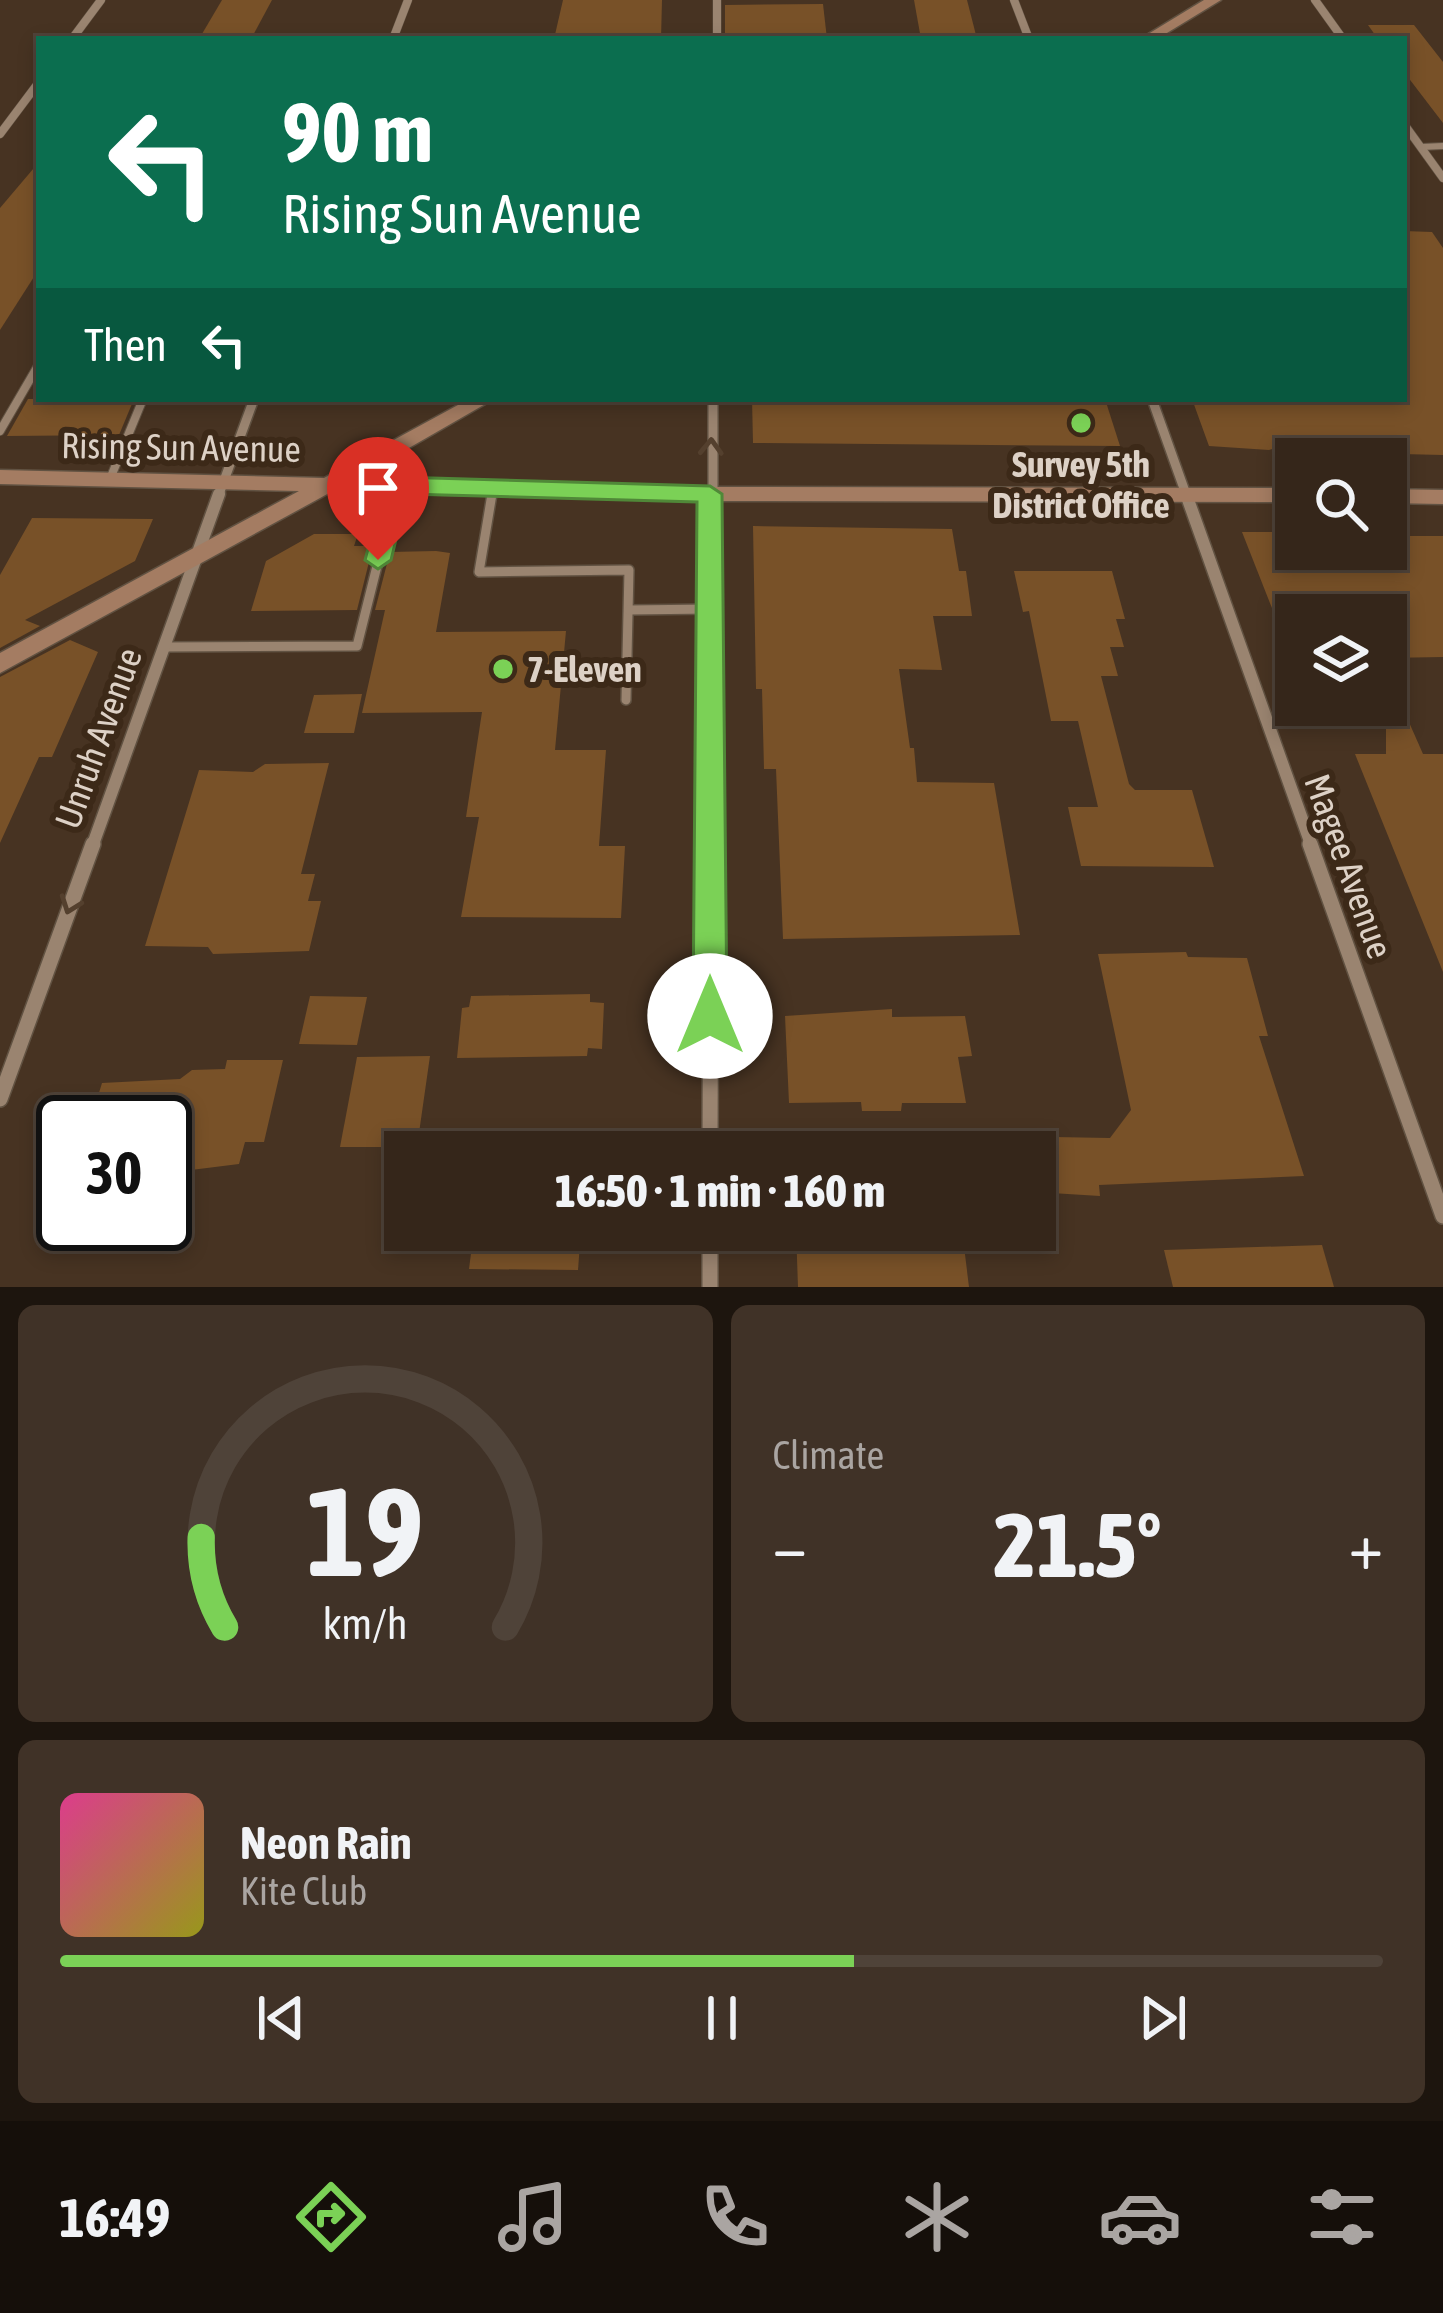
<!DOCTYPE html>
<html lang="en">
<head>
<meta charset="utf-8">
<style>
	body { margin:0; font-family:"Asap Condensed",sans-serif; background:#403227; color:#f1f3f6; height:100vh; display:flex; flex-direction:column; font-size:45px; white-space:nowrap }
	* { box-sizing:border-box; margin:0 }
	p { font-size:39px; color:#aaa5a2 }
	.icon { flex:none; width:66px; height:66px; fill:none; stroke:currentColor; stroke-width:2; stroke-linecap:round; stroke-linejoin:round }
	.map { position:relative; height:1287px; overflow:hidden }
	.drawer { display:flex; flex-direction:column; gap:18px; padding:18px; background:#1d150e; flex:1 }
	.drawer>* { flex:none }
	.top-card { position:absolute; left:36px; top:36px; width:1371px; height:366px; border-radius:0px; box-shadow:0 6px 18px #0003,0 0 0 3px #4f4339; background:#0b6e4f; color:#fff; overflow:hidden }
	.tools { position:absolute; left:1275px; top:438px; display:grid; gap:24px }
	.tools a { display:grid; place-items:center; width:132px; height:132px; border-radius:0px; background:#35261a; box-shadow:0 6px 18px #0003,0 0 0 3px #4f4339; font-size:60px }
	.speed { position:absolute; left:36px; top:1095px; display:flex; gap:24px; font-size:60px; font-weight:700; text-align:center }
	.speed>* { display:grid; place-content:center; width:156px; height:156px; border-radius:50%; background:#35261a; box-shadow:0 6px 18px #0003,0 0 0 3px #4f4339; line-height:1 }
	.speed .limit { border:6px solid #111; border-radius:18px; background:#fff; color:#111 }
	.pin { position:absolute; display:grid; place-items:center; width:102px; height:102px; color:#fff; margin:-123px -51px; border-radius:50% 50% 50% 0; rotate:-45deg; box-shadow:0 0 12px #0007 }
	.pin .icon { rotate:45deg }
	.me { position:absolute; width:132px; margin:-66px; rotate:0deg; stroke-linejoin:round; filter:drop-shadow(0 0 9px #0008) }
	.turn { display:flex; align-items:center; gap:42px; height:252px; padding:0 48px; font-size:54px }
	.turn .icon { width:156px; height:156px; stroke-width:2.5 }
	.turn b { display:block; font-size:84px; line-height:102px }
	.then { display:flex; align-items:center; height:114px; padding:0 48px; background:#0003; gap:24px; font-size:45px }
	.big { font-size:90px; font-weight:800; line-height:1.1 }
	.drawer .widget { flex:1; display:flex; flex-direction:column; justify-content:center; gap:18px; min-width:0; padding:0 42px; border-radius:18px; background:#403227 }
	.drawer .dial { align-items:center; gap:0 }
	.dial svg { height:312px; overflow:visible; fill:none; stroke:#4f4339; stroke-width:7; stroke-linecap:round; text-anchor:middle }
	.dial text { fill:#f1f3f6; stroke:none }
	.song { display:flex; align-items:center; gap:36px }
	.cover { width:144px; height:144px; border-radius:18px; background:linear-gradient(135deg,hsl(330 70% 55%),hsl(60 70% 35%)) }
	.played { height:12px; border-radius:6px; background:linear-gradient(90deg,#7bd156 60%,#4f4339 60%) }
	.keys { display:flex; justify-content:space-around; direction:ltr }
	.heat { display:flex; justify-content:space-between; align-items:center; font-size:66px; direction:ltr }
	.drawer .tiles { flex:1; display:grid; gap:18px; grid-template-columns:1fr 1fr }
	.widget:last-child { grid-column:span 2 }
	.trip { position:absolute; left:384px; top:1131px; width:672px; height:120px; border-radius:0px; background:#35261a; box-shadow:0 6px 18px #0003,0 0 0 3px #4f4339; font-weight:800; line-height:120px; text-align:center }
	.menu { display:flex; height:192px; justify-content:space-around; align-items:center; background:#150f0a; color:#aaa5a2 }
	.menu .icon { width:84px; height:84px }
	.menu .selected { color:#7bd156 }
	.menu b { font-size:54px; color:#f1f3f6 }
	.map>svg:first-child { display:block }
	.building { fill:#785128 }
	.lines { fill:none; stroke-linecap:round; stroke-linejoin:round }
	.lane-far2-casing { stroke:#615242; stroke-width:8 }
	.lane-far1-casing { stroke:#615242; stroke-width:10 }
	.lane-casing { stroke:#615242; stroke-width:12 }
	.street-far3-casing { stroke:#615242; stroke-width:9 }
	.street-far2-casing { stroke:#615242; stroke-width:12 }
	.street-far1-casing { stroke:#615242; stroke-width:15 }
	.street-casing { stroke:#615242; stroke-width:18 }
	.secondary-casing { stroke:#615242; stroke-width:3 }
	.lane-far2 { stroke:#9a8470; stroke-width:6 }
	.lane-far1 { stroke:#9a8470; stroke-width:8 }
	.lane { stroke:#9a8470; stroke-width:9 }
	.street-far3 { stroke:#9a8470; stroke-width:8 }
	.street-far2 { stroke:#9a8470; stroke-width:9 }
	.street-far1 { stroke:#9a8470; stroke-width:12 }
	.street { stroke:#9a8470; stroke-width:15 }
	.secondary { fill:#a47c62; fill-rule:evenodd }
	.oneway { stroke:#54402e }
	.route { fill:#7bd156; stroke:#508838; stroke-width:3 }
	.poi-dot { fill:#7bd156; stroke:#3c2918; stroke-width:4.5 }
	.labels { text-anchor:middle; stroke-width:12; stroke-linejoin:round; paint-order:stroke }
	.street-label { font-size:36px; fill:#ddd1c6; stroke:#3c2918 }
	.poi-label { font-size:36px; font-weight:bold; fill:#ddd1c6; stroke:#3c2918 }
</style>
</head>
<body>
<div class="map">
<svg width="1443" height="1287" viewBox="0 0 1443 1287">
	<rect width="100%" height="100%" fill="#473322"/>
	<!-- building -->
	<g class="building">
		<path d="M222 0H272L251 39H199Z"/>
		<path d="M563 0H662L661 39H554Z"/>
		<path d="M914 0H967L977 39H921Z"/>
		<path d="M823 4 827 39H725V5Z"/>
		<path d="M1368 25H1414L1443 62V123L1404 72V39H1378Z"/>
		<path d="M39 162V269L0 330V208Z"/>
		<path d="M1404 231 1432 232 1443 248V455L1401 454 1395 443H1290L1269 450 1209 446 1192 399H1404Z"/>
		<path d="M28 399H134L119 435 7 436Z"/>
		<path d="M752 399H1105L1120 446 753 443Z"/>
		<path d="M32 518 153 519 135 561 25 620 40 626 0 648V575Z"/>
		<path d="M753 526 952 529 959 571H966L972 616H933L942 670 899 669 910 748H914L917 782 994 783 1020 935 783 939 776 769H764L762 689H756Z"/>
		<path d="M1242 532H1296V549H1386V536H1443V657L1386 658V615H1300L1296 605 1294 664Z"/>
		<path d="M314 534H358L354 546H373L357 610 251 611 266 561Z"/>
		<path d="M436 551 450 553 436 632 566 631 555 750H606L599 846H625L621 918 461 917 479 817H466L482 712 362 713 385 610H375L390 552Z"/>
		<path d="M1014 571H1112L1125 619H1116L1124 647H1110L1118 676H1101L1129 784 1135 790H1192L1214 867 1081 866 1068 807H1098L1078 721H1051L1029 611 1023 612Z"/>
		<path d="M70 640 98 652 52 757H39L0 843V677Z"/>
		<path d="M1386 670 1423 754H1443V972L1355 754H1386Z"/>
		<path d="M362 694 354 733H304L314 695Z"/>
		<path d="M329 763 301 874H315L308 901H321L309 951 213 954 208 947 145 946 199 770 253 772 265 764Z"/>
		<path d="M1186 952 1188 957 1247 958 1268 1036H1259L1304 1176 1099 1185 1100 1196 1035 1192V1151H1057L1054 1137 1110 1138 1131 1110 1098 954Z"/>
		<path d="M590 994V1002L604 1003 602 1049 588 1048 587 1056 457 1058 462 1008 469 1007 471 996Z"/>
		<path d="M310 996 367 997 357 1045 299 1044Z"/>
		<path d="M892 1009V1017L965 1016 972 1056 958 1057 966 1103H902L901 1111H862L861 1102 789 1103 785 1016Z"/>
		<path d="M430 1056 417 1147H340L357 1057Z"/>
		<path d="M227 1060H283L264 1142H245L239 1164 191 1170 165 1191V1122H90L102 1083 180 1079 192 1070 225 1069Z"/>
		<path d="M474 1230H581L578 1270 469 1269Z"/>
		<path d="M796 1230H962L969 1287H798Z"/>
		<path d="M1322 1245 1334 1287H1173L1164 1250Z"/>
	</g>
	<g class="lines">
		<defs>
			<path id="lane-far2" d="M1421 147 1443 146"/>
			<g id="lane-far1">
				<path d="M0 431 39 364"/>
				<path d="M110 479 143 399"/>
				<path d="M394 497 397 485"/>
				<path d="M491 497 493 488"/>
			</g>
			<g id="lane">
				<path d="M492 494 479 572 629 570 626 700"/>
				<path d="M629 610 710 609"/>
				<path d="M163 647 357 646 395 494"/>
			</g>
			<g id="street-far3">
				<path d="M717 0V39"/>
				<path d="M1014 0 1029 39"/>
				<path d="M1315 0 1343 39"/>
				<path d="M72 39 101 0"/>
				<path d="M393 39 408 0"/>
				<path d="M1404 124 1443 178"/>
				<path d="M0 134 39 82"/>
			</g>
			<g id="street-far2">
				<path d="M1152 399 1187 497"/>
				<path d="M218 497 254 399"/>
				<path d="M713 497V399"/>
			</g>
			<g id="street-far1">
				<path d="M1186 494 1312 847"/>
				<path d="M92 847 219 494"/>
				<path d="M711 847 713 494"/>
			</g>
			<g id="street">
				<path d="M1310 844 1443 1216"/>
				<path d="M0 1099 93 844"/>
				<path d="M710 1152 711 844"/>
				<path d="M710 1230V1287"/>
			</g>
			<g id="secondary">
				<path d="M1204 0H1221L1157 39H1140Z"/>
				<path d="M469 399H494L355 479 710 487 1296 488V502L710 501 331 492 0 673V653L299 491 0 484V470L324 478Z"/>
				<path d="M1386 489 1443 490V504L1386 503Z"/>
			</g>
		</defs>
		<!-- lane-far2 casing -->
		<use href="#lane-far2" class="lane-far2-casing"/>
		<!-- lane-far1 casing -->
		<use href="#lane-far1" class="lane-far1-casing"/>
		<!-- lane casing -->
		<use href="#lane" class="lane-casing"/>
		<!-- street-far3 casing -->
		<use href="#street-far3" class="street-far3-casing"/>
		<!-- street-far2 casing -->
		<use href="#street-far2" class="street-far2-casing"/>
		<!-- street-far1 casing -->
		<use href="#street-far1" class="street-far1-casing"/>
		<!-- street casing -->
		<use href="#street" class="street-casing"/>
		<!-- secondary casing -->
		<use href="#secondary" class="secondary-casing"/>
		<!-- lane-far2 -->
		<use href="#lane-far2" class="lane-far2"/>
		<!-- lane-far1 -->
		<use href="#lane-far1" class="lane-far1"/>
		<!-- lane -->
		<use href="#lane" class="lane"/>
		<!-- street-far3 -->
		<use href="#street-far3" class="street-far3"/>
		<!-- street-far2 -->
		<use href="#street-far2" class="street-far2"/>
		<!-- street-far1 -->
		<use href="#street-far1" class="street-far1"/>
		<!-- street -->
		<use href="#street" class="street"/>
		<!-- secondary -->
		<use href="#secondary" class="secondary"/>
	</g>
	<!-- one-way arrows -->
	<defs><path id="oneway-chevron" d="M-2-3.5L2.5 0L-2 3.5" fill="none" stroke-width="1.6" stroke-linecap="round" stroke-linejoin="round" transform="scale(3)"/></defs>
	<g class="oneway">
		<use href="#oneway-chevron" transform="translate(711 447) rotate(-88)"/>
		<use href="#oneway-chevron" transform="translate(70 905) rotate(110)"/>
	</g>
	<!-- route -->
	<path class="route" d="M397 477 710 486 722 494 727 1016 722 1027 710 1032 698 1027 693 1016 697 502 407 494 391 560 378 569 365 560 385 485Z"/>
	<!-- markers -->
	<g class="poi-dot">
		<circle cx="1081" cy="423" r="12"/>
		<circle cx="503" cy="669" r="12"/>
	</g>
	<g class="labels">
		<!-- street labels -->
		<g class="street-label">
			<text transform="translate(181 447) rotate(1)" y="13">Rising Sun Avenue</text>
			<text transform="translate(98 738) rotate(-70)" y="13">Unruh Avenue</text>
			<text transform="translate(1349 866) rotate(70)" y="13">Magee Avenue</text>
		</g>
		<!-- poi labels -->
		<g class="poi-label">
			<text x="1081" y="477">Survey 5th<tspan x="1081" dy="41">District Office</tspan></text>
			<text x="527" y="682" text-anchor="start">7-Eleven</text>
		</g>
	</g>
</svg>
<div class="tools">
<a><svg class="icon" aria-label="search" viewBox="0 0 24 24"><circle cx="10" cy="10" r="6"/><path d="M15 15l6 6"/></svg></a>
<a><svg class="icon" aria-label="layers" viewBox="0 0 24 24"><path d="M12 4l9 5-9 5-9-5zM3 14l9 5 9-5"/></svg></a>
</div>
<div class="speed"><div class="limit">30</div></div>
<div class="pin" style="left:378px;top:560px;background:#d93025"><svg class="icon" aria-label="arrive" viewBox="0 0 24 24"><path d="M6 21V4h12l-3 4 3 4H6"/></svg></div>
<svg class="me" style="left:710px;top:1016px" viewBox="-20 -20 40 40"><circle r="19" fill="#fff"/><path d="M0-13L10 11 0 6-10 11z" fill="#7bd156"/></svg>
<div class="trip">16:50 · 1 min · 160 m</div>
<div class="top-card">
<div class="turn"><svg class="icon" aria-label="left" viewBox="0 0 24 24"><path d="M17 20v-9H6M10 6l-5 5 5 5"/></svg><div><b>90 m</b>Rising Sun Avenue</div></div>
<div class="then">Then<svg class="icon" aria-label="left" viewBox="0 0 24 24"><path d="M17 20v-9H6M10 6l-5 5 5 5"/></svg></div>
</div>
</div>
<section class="drawer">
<div class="tiles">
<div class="widget dial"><svg viewBox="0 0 100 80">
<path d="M14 69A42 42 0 1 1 86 69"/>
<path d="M14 69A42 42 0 0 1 8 46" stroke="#7bd156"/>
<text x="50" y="56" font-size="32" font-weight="700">19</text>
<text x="50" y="72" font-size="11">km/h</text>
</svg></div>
<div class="widget"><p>Climate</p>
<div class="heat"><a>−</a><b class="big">21.5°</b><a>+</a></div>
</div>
<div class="widget">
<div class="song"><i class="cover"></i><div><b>Neon Rain</b><p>Kite Club</p></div></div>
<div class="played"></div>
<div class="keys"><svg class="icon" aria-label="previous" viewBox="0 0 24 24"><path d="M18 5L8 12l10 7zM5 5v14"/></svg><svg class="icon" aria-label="pause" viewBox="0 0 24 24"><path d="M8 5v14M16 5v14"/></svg><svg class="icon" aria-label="next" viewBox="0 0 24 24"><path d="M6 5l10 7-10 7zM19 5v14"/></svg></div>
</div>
</div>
</section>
<nav class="menu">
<b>16:49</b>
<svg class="icon selected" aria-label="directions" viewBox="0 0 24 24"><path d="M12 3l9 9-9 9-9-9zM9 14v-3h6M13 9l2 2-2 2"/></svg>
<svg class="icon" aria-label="music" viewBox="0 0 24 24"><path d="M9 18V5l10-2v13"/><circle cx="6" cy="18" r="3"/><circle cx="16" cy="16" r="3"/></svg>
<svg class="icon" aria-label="phone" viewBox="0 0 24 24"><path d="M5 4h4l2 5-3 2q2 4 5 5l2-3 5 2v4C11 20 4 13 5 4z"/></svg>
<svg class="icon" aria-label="climate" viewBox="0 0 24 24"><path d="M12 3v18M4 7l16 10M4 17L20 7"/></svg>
<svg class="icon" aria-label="car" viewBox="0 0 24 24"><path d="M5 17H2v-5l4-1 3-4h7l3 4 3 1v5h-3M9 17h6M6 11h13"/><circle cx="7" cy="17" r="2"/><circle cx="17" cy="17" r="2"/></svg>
<svg class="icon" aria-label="filters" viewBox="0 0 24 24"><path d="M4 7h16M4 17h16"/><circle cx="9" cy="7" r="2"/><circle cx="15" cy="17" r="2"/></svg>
</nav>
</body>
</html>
